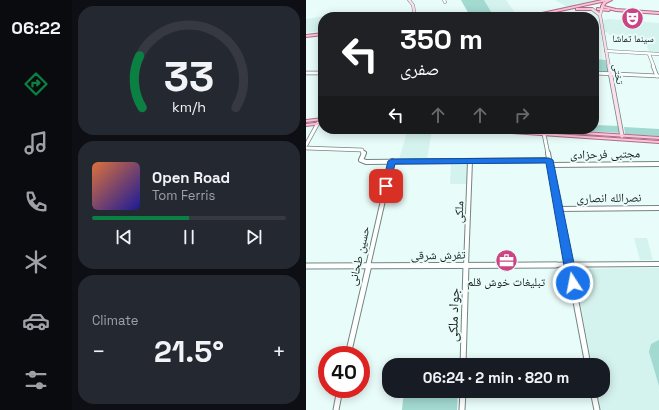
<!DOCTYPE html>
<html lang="en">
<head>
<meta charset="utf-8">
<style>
	body { margin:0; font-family:"Space Grotesk","Noto Naskh Arabic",sans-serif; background:#242831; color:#f1f3f6; height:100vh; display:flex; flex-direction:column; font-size:15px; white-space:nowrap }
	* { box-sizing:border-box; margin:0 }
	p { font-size:13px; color:#9ea1a6 }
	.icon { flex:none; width:22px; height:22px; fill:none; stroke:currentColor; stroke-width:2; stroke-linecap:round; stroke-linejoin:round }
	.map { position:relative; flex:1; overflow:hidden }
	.panel { display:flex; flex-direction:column; gap:6px; padding:6px; background:#0d0f14; width:234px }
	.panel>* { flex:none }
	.banner { position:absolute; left:12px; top:12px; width:281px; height:122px; border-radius:16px; box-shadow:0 2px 10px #0003; background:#202124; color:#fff; overflow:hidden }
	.speed { position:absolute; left:12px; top:346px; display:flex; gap:8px; font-size:20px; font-weight:700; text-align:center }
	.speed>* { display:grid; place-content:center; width:52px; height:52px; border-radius:50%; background:#171b24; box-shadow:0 2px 10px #0003; line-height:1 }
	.speed .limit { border:6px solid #d22; background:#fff; color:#111 }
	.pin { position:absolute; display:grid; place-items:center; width:34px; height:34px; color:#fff; margin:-17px; border-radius:8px; box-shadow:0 2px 6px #0006 }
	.me { position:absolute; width:44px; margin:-22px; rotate:349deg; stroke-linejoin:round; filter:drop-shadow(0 0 3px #0008) }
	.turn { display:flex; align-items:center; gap:14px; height:84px; padding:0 16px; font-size:18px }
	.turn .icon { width:52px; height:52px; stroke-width:2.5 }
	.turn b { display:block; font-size:28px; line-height:34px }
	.lanes { display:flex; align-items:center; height:38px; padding:0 16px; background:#0003; justify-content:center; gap:20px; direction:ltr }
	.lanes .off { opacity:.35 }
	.big { font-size:30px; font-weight:600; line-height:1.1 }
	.panel .card { flex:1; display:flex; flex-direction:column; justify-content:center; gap:6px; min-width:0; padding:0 14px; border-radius:16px; background:#242831 }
	.panel .dial { align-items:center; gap:0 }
	.dial svg { height:104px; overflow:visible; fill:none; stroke:#363941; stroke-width:7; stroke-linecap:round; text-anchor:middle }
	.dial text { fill:#f1f3f6; stroke:none }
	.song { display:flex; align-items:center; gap:12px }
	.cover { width:48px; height:48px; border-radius:6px; background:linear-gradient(135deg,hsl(20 70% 55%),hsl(240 70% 35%)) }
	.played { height:4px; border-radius:2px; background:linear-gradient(90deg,#0b8043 50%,#363941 50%) }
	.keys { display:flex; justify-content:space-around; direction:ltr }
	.heat { display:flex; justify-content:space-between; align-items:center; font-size:22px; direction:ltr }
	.trip { position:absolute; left:76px; top:358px; width:228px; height:40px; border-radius:16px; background:#171b24; box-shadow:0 2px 10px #0003; font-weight:600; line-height:40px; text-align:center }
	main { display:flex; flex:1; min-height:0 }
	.dock { display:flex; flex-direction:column; width:72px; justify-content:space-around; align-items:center; background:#090b0e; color:#9ea1a6 }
	.dock .icon { width:28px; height:28px }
	.dock .on { color:#0b8043 }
	.dock b { font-size:18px; color:#f1f3f6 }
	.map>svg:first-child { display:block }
	.built { fill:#d5f3ee }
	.green { fill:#a2d9d0 }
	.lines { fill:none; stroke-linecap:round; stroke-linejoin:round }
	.tertiary-far3-casing { stroke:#738682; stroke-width:3.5 }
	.tertiary-far2-casing { stroke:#738682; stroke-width:4.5 }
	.tertiary-far1-casing { stroke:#738682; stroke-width:6 }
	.tertiary-casing { stroke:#738682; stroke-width:7 }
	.secondary-far1-casing { stroke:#738682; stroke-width:3.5 }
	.secondary-casing { stroke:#738682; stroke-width:5 }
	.primary-casing { stroke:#ac6e87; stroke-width:2 }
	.tertiary-far3 { stroke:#fff; stroke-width:2.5 }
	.tertiary-far2 { stroke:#fff; stroke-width:3 }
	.tertiary-far1 { stroke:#fff; stroke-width:4 }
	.tertiary { stroke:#fff; stroke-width:5 }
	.secondary-far1 { stroke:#fee0ec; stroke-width:2.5 }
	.secondary { stroke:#fee0ec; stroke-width:3.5 }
	.primary { fill:#fec2d9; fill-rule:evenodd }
	.route { fill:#1a73e8; stroke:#114b97 }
	.labels { text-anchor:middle; stroke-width:4; stroke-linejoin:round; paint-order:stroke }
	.far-poi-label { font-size:10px; fill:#161d1c; stroke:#e8fcf9 }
	.far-street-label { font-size:10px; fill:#161d1c; stroke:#e8fcf9 }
	.street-label { font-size:12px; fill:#161d1c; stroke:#e8fcf9 }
	.poi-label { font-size:12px; fill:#161d1c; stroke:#e8fcf9 }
	.near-street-label { font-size:14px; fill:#161d1c; stroke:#e8fcf9 }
</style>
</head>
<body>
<main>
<nav class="dock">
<b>06:22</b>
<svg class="icon on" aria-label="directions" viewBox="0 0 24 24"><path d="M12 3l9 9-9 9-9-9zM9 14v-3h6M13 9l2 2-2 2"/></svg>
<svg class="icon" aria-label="music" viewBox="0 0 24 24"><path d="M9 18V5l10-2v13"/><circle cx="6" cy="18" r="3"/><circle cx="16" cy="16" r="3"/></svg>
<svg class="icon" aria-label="phone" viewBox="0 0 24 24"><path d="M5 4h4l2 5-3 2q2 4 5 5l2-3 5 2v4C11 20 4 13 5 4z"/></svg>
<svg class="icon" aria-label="climate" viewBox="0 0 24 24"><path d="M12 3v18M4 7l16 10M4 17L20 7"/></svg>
<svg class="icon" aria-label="car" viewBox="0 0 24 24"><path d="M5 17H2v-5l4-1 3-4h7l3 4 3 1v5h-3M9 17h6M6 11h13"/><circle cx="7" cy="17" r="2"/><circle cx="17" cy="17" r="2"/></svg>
<svg class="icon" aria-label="filters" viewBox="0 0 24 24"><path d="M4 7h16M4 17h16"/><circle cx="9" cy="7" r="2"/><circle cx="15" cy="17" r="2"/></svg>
</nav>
<section class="panel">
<div class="card dial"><svg viewBox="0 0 100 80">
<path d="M14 69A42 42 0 1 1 86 69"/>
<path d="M14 69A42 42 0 0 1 12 29" stroke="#0b8043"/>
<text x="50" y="56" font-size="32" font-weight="700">33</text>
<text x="50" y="72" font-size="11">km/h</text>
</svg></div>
<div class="card">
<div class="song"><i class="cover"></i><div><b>Open Road</b><p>Tom Ferris</p></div></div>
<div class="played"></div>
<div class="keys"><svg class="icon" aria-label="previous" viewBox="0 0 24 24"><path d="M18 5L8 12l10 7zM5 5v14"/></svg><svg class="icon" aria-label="pause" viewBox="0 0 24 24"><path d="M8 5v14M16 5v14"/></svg><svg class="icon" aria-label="next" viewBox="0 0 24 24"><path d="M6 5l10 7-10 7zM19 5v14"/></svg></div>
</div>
<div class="card"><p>Climate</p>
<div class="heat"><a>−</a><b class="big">21.5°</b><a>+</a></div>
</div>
</section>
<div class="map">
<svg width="353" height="410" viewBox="0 0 353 410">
	<rect width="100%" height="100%" fill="#e8fcf9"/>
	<!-- built -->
	<g class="built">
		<path d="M178 0H200L210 14 187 15Z"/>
		<path d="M249 0H293L272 4 269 3 272 5 263 8Z"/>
		<path d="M26 15 27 17H17V31L0 33V19Z"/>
		<path d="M303 19 353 23V54L344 53 337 37 303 35 302 33 299 32 298 29 316 30 298 29 297 22H298L297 20Z"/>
		<path d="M102 129 126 130 121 159H93Z"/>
		<path d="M145 162H162L161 184H144Z"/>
		<path d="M328 238H341L347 260H334Z"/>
		<path d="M353 268V410H294L291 391H297V365H286L268 270 270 269Z"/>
	</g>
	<!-- green -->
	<g class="green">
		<path d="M155 0H178L187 15 164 16Z"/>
		<path d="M288 59 300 60 302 72 288 71Z"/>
		<path d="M288 125 313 126 314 133 266 130 288 129Z"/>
		<path d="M318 127 353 129V136L319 134Z"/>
		<path d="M353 340V386L343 352 345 344Z"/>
		<path d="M98 391H152L151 410H96Z"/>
	</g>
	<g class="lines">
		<defs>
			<g id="tertiary-far3">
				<path d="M138 0 139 2"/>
				<path d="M300 51 353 54"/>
				<path d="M343 54 348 67"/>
			</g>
			<g id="tertiary-far2">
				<path d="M347 66 351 76"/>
				<path d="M0 73H17"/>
				<path d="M288 73 353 76"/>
				<path d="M238 134 242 154"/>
				<path d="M0 145 12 123"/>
				<path d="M0 148 56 150 57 154"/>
			</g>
			<g id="tertiary-far1">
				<path d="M58 153 55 160 60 162 243 160"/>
				<path d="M242 153 263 266"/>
				<path d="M244 165 353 164"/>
				<path d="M253 209 353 208"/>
				<path d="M62 266 86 161"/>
				<path d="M74 266 353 264"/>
				<path d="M160 266 164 161"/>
			</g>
			<g id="tertiary">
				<path d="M263 265 282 365"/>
				<path d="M0 266 250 265"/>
				<path d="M42 355 63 265"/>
				<path d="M157 365 160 265"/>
				<path d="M287 391 291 410"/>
				<path d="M30 410 34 389"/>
				<path d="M156 410 157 391"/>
			</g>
			<g id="secondary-far1">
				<path d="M103 0 107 5 109 17"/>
				<path d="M296 8 294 15 303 67"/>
				<path d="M286 9 294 15"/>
			</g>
			<path id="secondary" d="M303 66 316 136"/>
			<g id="primary">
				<path d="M296 0H306L300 3 298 6 310 9 353 12V14L310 11 295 7V6L298 1H300L236 15 194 17H176L177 16 236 13Z"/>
				<path d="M270 8H286L287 9 286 10H270Z"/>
				<path d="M291 8 303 9 304 10 303 11 292 10H291Z"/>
				<path d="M17 33V35L0 37V35Z"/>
				<path d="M17 118V120L0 122V120Z"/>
				<path d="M17 122V124L0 126V124Z"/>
				<path d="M158 129H178L353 141V143L160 130Z"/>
				<path d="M211 129H232L353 137V139L213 130Z"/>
			</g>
		</defs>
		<!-- tertiary-far3 casing -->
		<use href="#tertiary-far3" class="tertiary-far3-casing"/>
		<!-- tertiary-far2 casing -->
		<use href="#tertiary-far2" class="tertiary-far2-casing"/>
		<!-- tertiary-far1 casing -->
		<use href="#tertiary-far1" class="tertiary-far1-casing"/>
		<!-- tertiary casing -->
		<use href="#tertiary" class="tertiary-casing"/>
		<!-- secondary-far1 casing -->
		<use href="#secondary-far1" class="secondary-far1-casing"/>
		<!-- secondary casing -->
		<use href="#secondary" class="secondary-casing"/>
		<!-- primary casing -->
		<use href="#primary" class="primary-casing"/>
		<!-- tertiary-far3 -->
		<use href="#tertiary-far3" class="tertiary-far3"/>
		<!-- tertiary-far2 -->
		<use href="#tertiary-far2" class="tertiary-far2"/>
		<!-- tertiary-far1 -->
		<use href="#tertiary-far1" class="tertiary-far1"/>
		<!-- tertiary -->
		<use href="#tertiary" class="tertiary"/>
		<!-- secondary-far1 -->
		<use href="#secondary-far1" class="secondary-far1"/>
		<!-- secondary -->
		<use href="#secondary" class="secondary"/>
		<!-- primary -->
		<use href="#primary" class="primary"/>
	</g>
	<!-- route -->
	<path class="route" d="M243 158 247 160 272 283 271 286 267 288 263 286 261 283 240 163 89 164 83 188 80 189 76 186 82 161 86 159Z"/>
	<!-- icons -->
	<defs>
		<symbol id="theatre-disc" viewBox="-11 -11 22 22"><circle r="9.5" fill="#cb4483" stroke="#e8fcf9"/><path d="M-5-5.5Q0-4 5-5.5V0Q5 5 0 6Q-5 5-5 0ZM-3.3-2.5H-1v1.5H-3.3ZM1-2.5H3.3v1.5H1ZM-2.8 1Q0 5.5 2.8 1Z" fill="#fff"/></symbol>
		<symbol id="office-disc" viewBox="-11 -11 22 22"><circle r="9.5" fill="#cb4483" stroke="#e8fcf9"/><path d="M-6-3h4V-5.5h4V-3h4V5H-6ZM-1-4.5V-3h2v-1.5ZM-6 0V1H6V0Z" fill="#fff"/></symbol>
	</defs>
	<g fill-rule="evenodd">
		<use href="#theatre-disc" x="314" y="6" width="25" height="25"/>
		<use href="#office-disc" x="188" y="248" width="25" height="25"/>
	</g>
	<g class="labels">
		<!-- far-poi labels -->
		<g class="far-poi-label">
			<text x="327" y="42">سینما تماشا</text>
		</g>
		<!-- far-street labels -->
		<g class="far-street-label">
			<text transform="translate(313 74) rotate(80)" y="4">تختی</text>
		</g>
		<!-- street labels -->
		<g class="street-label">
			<text transform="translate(299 154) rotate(-1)" y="4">مجتبی فرحزادی</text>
			<text transform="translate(303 198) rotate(-1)" y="4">نصرالله انصاری</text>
			<text transform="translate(153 212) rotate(-88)" y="4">ملکی</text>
			<text transform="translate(132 255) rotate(-1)" y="4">تفرش شرقی</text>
			<text transform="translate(53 256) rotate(-77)" y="4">حسین طحانی</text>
		</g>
		<!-- poi labels -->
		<g class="poi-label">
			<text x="200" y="286">تبلیغات خوش قلم</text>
		</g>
		<!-- near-street labels -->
		<g class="near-street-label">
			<text transform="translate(147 315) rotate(-88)" y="5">جواد ملکی</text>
		</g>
	</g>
</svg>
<div class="speed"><div class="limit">40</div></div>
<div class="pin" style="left:80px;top:186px;background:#d93025"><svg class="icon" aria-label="arrive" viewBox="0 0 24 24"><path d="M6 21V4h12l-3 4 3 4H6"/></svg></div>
<svg class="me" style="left:267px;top:283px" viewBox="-20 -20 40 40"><circle r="17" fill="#1a73e8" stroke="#fff" stroke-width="3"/><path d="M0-11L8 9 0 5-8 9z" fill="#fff"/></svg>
<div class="trip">06:24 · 2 min · 820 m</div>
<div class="banner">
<div class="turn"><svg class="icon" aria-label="left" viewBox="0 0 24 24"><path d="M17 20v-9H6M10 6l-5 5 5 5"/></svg><div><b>350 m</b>صفری</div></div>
<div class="lanes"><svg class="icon" aria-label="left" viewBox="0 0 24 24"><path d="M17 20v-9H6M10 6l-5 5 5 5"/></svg><svg class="icon off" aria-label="ahead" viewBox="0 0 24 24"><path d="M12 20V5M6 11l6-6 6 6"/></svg><svg class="icon off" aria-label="ahead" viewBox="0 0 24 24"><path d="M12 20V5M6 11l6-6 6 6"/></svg><svg class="icon off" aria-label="right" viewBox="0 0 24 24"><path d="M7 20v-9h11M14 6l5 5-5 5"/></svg></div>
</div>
</div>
</main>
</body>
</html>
